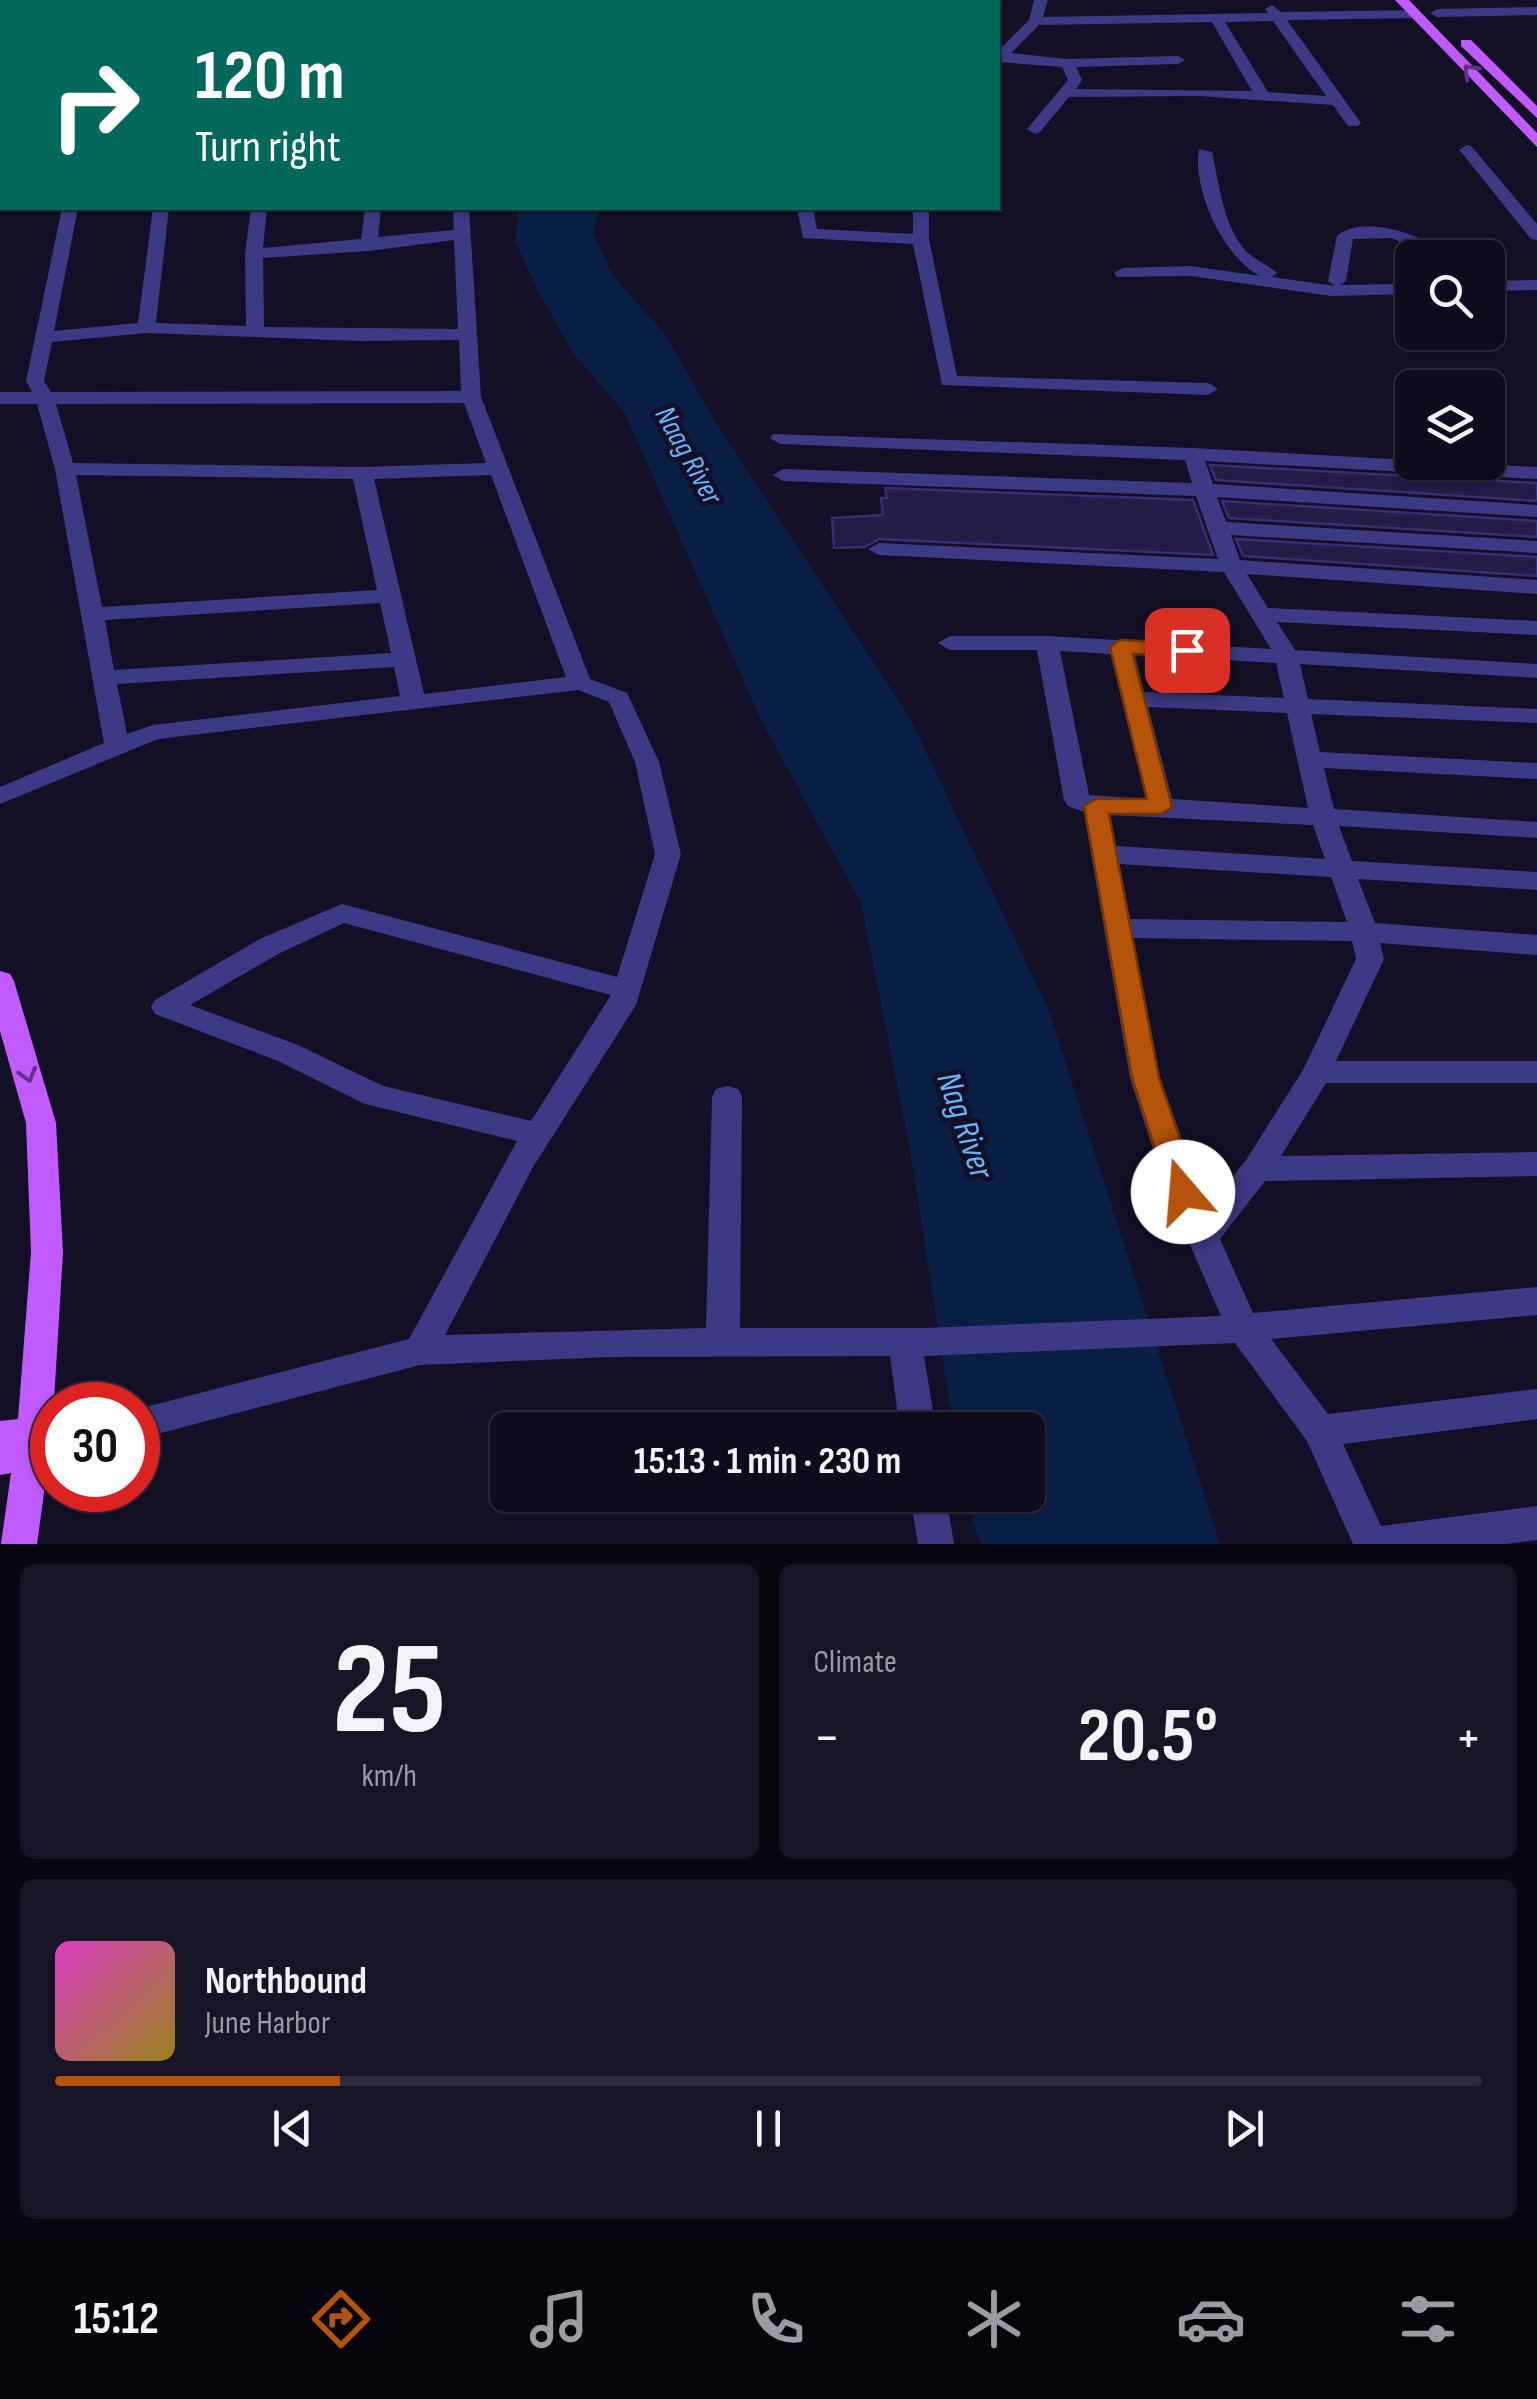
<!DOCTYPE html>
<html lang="en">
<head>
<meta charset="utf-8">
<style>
	body { margin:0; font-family:"Sofia Sans Condensed",sans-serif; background:#171425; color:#f1f3f6; height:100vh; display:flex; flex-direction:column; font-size:38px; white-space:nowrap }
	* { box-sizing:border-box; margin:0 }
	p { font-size:32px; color:#9b9ba3 }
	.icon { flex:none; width:55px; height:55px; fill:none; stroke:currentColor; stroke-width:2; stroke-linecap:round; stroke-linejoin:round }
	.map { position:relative; height:1544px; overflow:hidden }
	.details { display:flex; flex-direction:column; gap:20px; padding:20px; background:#08060f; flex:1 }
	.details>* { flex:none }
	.guide { position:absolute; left:0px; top:0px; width:1000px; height:210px; box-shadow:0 2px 8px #0004,0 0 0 2px #2e2b3b; background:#00695c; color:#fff; overflow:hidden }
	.fabs { position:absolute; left:1395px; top:240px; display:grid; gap:20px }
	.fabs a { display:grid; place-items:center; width:110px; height:110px; border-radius:15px; background:#0e0b1c; box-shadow:0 2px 8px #0004,0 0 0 2px #2e2b3b; font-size:50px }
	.speed { position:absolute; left:30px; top:1382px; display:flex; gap:20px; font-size:50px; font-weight:700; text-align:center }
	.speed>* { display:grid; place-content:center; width:130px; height:130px; border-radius:50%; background:#0e0b1c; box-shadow:0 2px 8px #0004,0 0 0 2px #2e2b3b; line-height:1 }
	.speed .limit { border:15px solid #d22; background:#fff; color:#111 }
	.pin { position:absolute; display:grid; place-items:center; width:85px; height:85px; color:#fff; margin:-42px; border-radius:20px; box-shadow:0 5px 15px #0006 }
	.me { position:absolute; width:110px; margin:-55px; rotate:342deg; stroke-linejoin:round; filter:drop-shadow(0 0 8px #0008) }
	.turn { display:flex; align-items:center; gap:35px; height:210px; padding:0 30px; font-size:45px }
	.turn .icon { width:130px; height:130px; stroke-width:2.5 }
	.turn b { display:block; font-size:70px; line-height:85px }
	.big { font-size:75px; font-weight:700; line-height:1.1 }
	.details .tile { flex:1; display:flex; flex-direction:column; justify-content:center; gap:15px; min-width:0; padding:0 35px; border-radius:15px; background:#171425 }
	.details .dial { align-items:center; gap:0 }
	.dial b { font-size:130px; line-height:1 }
	.song { display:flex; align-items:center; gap:30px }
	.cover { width:120px; height:120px; border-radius:15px; background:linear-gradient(135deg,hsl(310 70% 55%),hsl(50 70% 35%)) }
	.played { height:10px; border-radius:5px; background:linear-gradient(90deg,#b45309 20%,#2e2b3b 20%) }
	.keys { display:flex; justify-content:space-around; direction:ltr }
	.heat { display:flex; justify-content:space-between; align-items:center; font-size:55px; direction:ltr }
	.details .tiles { flex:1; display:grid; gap:20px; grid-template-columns:1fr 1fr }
	.tile:last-child { grid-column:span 2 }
	.trip { position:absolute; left:490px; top:1412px; width:555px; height:100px; border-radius:15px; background:#0e0b1c; box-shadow:0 2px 8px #0004,0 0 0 2px #2e2b3b; font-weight:700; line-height:100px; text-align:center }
	.tabs { display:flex; height:160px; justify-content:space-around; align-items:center; background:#06040b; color:#9b9ba3 }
	.tabs .icon { width:70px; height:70px }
	.tabs .selected { color:#b45309 }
	.tabs b { font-size:45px; color:#f1f3f6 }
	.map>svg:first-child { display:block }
	.water { fill:#0a1f44 }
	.building { fill:#241b47; stroke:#3b2d73; stroke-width:2.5 }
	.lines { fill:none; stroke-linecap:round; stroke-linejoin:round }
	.minor { fill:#3d3a85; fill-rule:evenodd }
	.major { fill:#c25bff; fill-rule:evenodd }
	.oneway { stroke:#623188 }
	.route { fill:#b45309; stroke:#753606; stroke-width:2.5 }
	.labels { text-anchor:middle; stroke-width:10; stroke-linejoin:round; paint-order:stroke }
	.water-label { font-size:30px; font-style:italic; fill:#62b6ff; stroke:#130f26 }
	.near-water-label { font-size:35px; font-style:italic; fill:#62b6ff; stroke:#130f26 }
</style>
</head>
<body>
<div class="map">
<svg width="1537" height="1544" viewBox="0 0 1537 1544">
	<rect width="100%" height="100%" fill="#130f26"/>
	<!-- water -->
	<path class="water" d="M519 208H599L593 232 613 276 664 333 716 423 910 718 1049 1011 1220 1544H981L964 1495H1028V1430H954L909 1144 861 903 760 718 625 413 575 356 538 291 515 241Z"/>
	<!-- building -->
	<g class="building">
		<path d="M1210 465 1537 483V501L1216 480Z"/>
		<path d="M885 488 1193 500 1213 555 879 539 865 547 834 548 832 518 883 515 881 498H887Z"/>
		<path d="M1222 501 1537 521V537L1229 518Z"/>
		<path d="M1236 539 1537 557V576L1243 556Z"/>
	</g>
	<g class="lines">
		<!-- minor -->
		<g class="minor">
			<path d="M334 0H348V2H335Z"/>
			<path d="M1034 0H1048L1043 17 1268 13 1265 9 1272 5 1281 12 1415 10 1422 14 1415 18 1287 20 1361 123 1358 126H1348L1333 105 1199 96 1069 97 1040 132 1035 134 1027 129 1068 80 1062 67 998 62V51L1029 20ZM1273 21 1326 96 1268 92 1225 22ZM1212 22 1252 91 1076 89 1082 80 1076 67 1178 64 1185 60 1178 56 1067 59 1011 53 1039 25Z"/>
			<path d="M1537 7V15L1437 17 1430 13 1437 9Z"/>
			<path d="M0 23 2 24V35H0Z"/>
			<rect x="0" y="106" width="2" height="8"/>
			<path d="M1467 145 1472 147 1537 224V240L1531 239 1462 153 1459 150Z"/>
			<path d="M1199 149 1212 152C1219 183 1223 225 1245 250 1254 260 1267 264 1277 273L1272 277 1335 286 1328 281 1337 236C1364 212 1429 237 1453 258H1431L1392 238 1353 239 1346 281 1340 285 1412 284V294L1331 296 1191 276 1117 277 1114 273 1123 268 1191 266 1260 276C1222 256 1192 188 1199 149Z"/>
			<path d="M62 208H78L54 331 138 323 153 208H169L156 323 246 326 245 254 251 208H267L263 248 361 239 365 208H381L378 237 454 230 453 208H469L481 397 590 679 627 693 659 762 681 854 636 1005 533 1167 445 1335 706 1328 712 1097 716 1089 727 1086 738 1089 742 1097 740 1328H925L1221 1316 1167 1192 1130 1078 1084 812 1068 806 1064 800 1037 650H950L938 643 950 636H1047L1271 649 1224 572 879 555 868 549 879 543 1218 559 1196 496 783 481 773 475 783 469 1192 483 1185 460 780 444 770 438 773 434 1193 448 1537 467V479L1205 461 1213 484 1537 505V517L1217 497 1226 522 1537 541V553L1231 535 1240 560 1537 580V594L1247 574 1268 608 1537 621V635L1277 622 1295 650 1537 664V678L1300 664 1308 699 1537 709V723L1311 714 1320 752 1537 763V779L1324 768 1334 809 1537 822V838L1339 826 1352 861 1537 872V890L1358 879 1375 923 1537 935V955L1380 943 1384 959 1336 1061H1537V1083H1326L1281 1156 1537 1152V1176L1265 1181 1220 1239 1253 1313 1537 1287V1315L1271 1339 1328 1414 1537 1389V1419L1343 1444 1381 1526 1537 1506V1540L1505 1544H1353L1307 1441 1235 1343 924 1356 936 1430H900L890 1356 610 1357 420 1365 138 1439V1409L409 1339 517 1141 365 1104 278 1061 155 1014 151 1007 155 1000 260 939 342 904 617 977 655 854 635 762 609 702 578 690 158 739 0 804V787L104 743 55 469 37 404H0V392H32L26 381ZM454 240 458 329 264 327 263 258 369 251ZM146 333 361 341 459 340 461 391 51 392 44 381 52 342ZM464 403 486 463 362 467 73 463 56 404ZM76 475 353 479 377 590 102 607ZM491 475 566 677 424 694 374 479ZM380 603 391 653 114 670 105 620ZM1060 651 1111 654 1146 799 1089 795ZM1135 655 1276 663 1284 698 1144 692ZM394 667 400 696 153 725 127 734 117 684ZM1148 707 1287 713 1308 808 1172 799ZM1110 815 1313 825 1325 859 1116 846ZM1119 864 1331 877 1347 922 1130 919ZM344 923 611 995 531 1121 383 1086 298 1045 190 1005 280 953ZM1133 938 1352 941 1356 959 1303 1070 1246 1160 1207 1209 1160 1078Z"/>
			<path d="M797 208H813L817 229 913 234V208H929V239L957 376 1208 383 1218 389 1208 395 942 385 913 244 803 238Z"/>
			<path d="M1537 280V290L1488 291V281Z"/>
			<path d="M910 1495H946L954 1544H918Z"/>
		</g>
		<!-- major -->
		<g class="major">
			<path d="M1395 0H1409L1537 133V147Z"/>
			<path d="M1461 40H1471L1537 106V118L1461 46Z"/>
			<path d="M0 971 10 974 14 981 56 1123 63 1252 52 1434 37 1544H1L11 1473 0 1475V1421L18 1419 31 1252 26 1123 0 1031Z"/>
		</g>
	</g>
	<!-- one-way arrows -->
	<defs><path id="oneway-chevron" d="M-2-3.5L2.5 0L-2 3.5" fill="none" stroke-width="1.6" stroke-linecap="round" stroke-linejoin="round" transform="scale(2.5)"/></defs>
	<g class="oneway">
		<use href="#oneway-chevron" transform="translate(1470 71) rotate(-134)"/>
		<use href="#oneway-chevron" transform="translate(28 1075) rotate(74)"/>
	</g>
	<!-- route -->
	<path class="route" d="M1120 640 1187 643 1197 650 1187 656 1133 654 1172 807 1161 814H1109L1159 1078 1198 1192 1193 1200 1183 1203 1173 1200 1169 1192 1132 1078 1084 806 1096 799H1147L1110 647Z"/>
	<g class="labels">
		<!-- water labels -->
		<g class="water-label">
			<text transform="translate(689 455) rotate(61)" y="10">Naag River</text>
		</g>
		<!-- near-water labels -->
		<g class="near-water-label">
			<text transform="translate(966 1125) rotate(71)" y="12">Nag River</text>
		</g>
	</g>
</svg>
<div class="fabs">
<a><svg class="icon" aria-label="search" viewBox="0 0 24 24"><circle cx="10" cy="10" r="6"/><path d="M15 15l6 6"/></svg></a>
<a><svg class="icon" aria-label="layers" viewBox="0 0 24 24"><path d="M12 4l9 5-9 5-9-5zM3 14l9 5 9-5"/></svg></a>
</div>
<div class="speed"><div class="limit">30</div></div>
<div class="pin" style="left:1187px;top:650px;background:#d93025"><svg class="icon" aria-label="arrive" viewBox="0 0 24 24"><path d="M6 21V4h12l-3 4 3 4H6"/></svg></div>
<svg class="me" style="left:1183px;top:1192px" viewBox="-20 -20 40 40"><circle r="19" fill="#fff"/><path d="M0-13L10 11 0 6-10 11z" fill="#b45309"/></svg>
<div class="trip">15:13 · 1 min · 230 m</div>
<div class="guide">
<div class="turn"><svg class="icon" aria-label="right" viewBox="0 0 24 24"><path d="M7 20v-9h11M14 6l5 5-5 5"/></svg><div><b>120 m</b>Turn right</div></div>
</div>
</div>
<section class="details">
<div class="tiles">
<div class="tile dial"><b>25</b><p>km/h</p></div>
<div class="tile"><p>Climate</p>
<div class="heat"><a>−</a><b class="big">20.5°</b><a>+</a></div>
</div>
<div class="tile">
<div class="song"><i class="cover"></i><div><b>Northbound</b><p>June Harbor</p></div></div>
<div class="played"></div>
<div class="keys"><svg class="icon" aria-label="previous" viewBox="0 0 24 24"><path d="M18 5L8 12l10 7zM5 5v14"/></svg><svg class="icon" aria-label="pause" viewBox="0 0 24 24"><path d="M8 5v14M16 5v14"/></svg><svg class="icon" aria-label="next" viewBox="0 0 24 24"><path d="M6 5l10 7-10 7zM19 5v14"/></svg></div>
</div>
</div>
</section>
<nav class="tabs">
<b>15:12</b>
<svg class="icon selected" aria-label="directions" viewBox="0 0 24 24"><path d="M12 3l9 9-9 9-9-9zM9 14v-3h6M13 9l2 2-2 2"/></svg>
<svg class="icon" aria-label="music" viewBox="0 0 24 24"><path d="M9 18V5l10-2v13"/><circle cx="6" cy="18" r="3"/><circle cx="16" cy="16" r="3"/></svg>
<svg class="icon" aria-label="phone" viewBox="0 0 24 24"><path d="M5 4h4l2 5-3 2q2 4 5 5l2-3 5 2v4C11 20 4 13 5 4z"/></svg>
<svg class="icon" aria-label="climate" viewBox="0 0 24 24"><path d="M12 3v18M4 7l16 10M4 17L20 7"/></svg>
<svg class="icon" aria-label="car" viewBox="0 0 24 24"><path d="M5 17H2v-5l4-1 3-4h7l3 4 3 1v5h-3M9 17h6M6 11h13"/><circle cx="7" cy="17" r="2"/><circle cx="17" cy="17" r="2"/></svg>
<svg class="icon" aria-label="filters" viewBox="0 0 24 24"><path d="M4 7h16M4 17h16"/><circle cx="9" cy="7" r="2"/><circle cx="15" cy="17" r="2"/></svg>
</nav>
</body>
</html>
